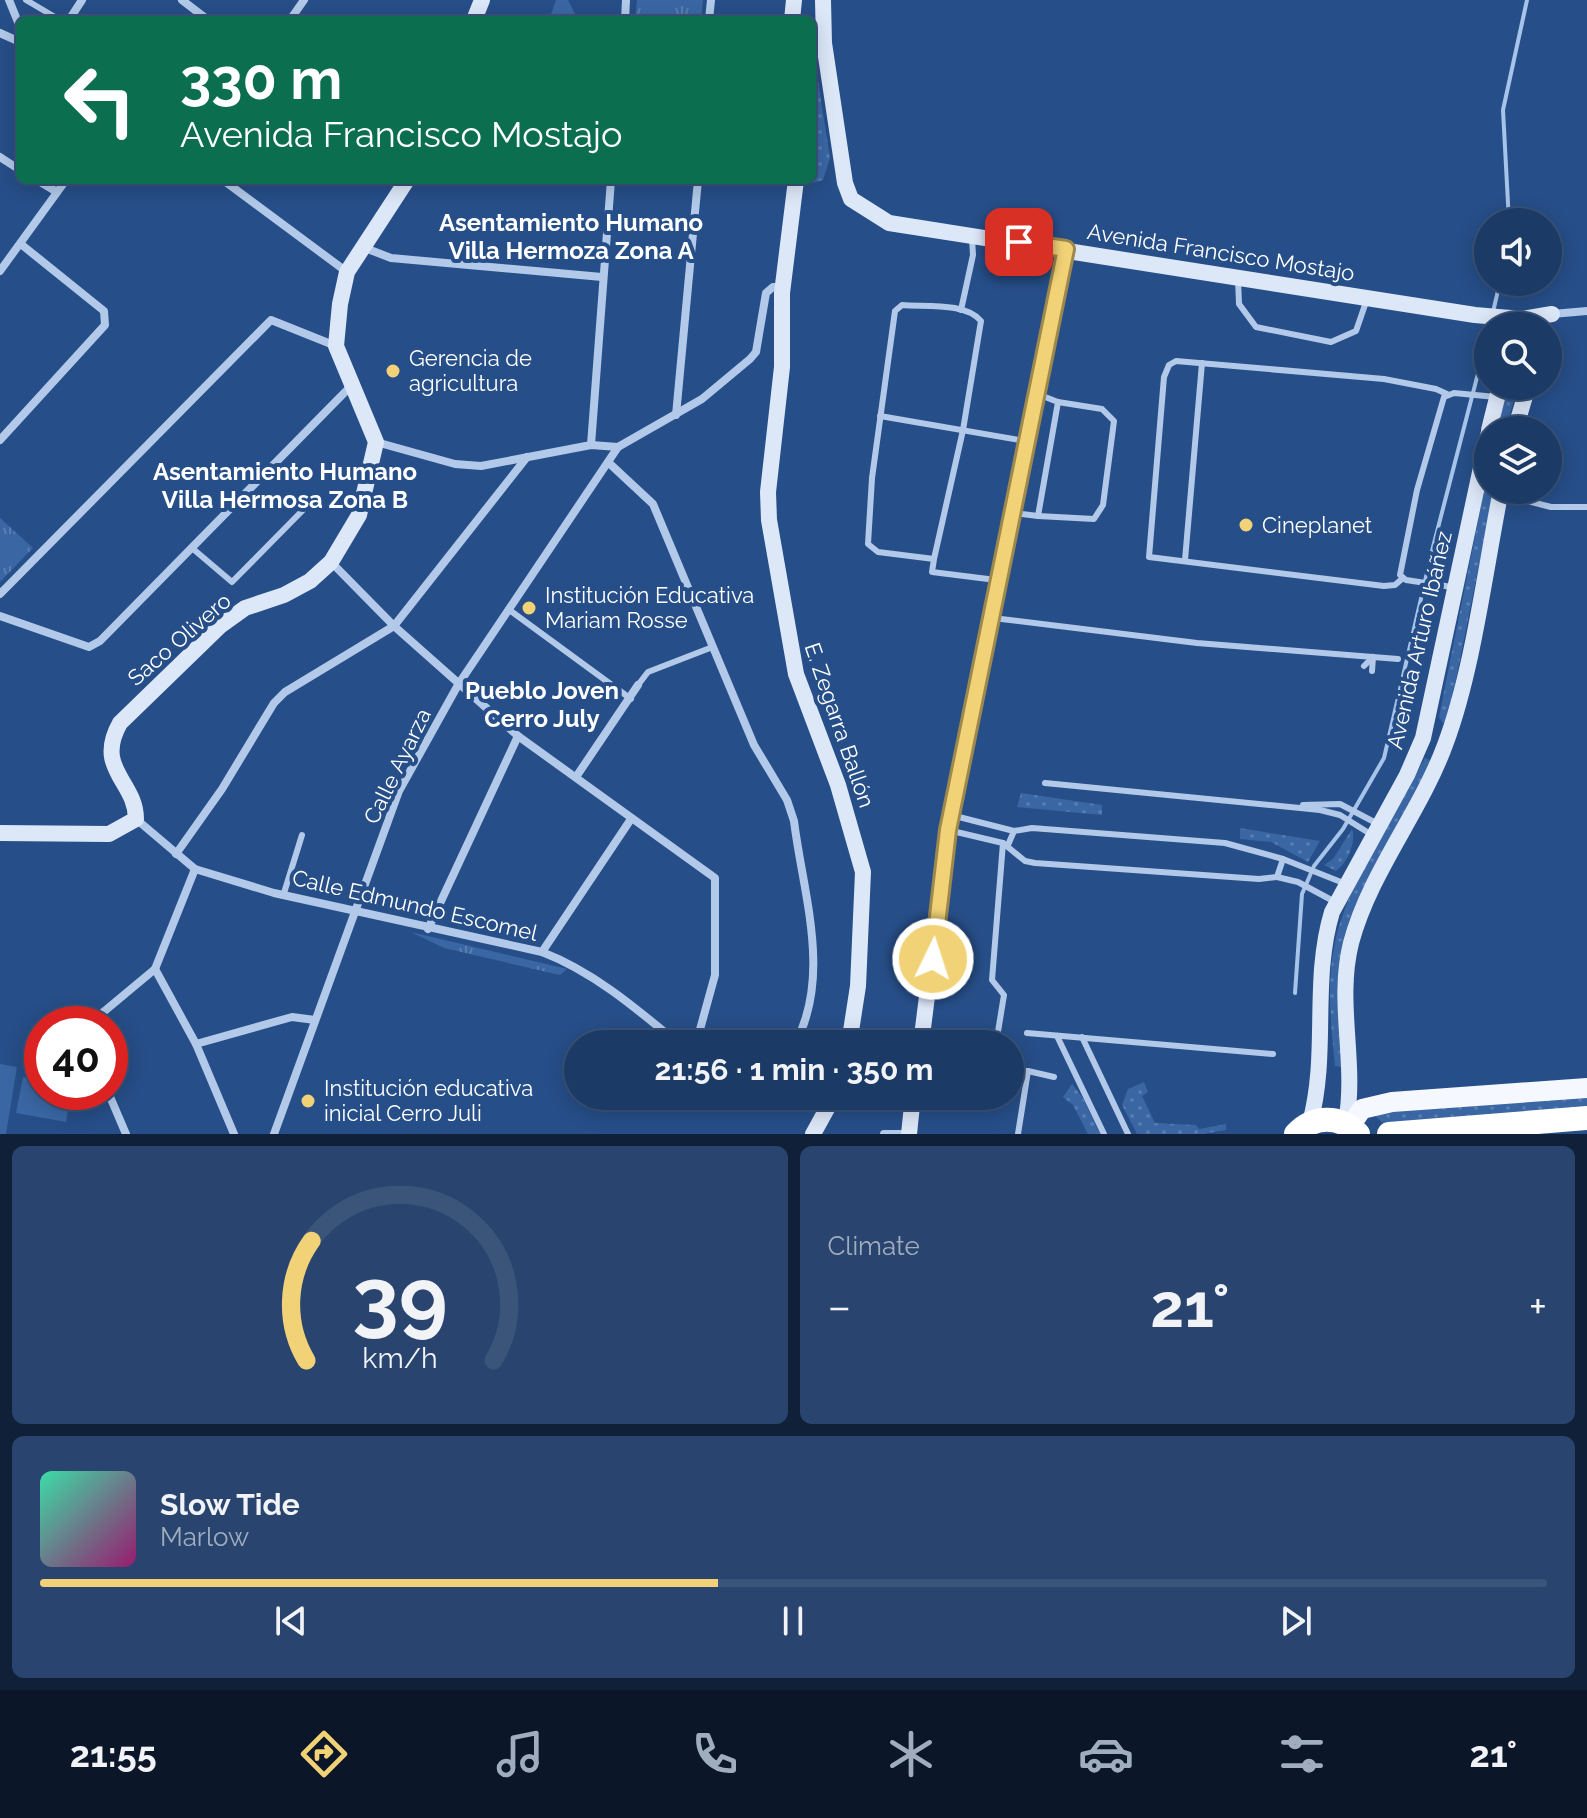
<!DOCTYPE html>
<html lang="en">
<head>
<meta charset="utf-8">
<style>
	body { margin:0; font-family:Raleway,sans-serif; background:#29456f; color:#f1f3f6; height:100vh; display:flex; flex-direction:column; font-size:30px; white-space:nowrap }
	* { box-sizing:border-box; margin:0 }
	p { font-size:26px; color:#a0adbf }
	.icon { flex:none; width:44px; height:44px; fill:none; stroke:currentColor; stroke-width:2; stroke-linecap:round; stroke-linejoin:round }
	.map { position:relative; height:1134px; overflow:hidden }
	.sheet { display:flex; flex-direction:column; gap:12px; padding:12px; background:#0f2038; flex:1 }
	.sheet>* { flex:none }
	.top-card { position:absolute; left:16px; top:16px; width:800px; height:168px; border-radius:12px; box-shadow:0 4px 20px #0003,0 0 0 2px #3a547a; background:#0b6e4f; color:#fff; overflow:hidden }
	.fabs { position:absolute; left:1474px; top:208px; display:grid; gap:16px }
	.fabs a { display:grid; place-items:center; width:88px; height:88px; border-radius:50%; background:#1c3a66; box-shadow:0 4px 20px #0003,0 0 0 2px #3a547a; font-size:40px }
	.speed { position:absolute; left:24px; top:1006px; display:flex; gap:16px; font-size:40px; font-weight:700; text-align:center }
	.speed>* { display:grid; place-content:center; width:104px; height:104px; border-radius:50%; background:#1c3a66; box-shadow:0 4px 20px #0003,0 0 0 2px #3a547a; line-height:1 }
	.speed .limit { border:12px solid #d22; background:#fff; color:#111 }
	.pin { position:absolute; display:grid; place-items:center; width:68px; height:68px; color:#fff; margin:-34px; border-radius:16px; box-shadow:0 4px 12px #0006 }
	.me { position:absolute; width:88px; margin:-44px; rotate:4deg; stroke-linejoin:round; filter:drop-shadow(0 0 6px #0008) }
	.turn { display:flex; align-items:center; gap:28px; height:168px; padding:0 32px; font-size:36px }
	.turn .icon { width:104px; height:104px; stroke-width:2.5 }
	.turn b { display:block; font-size:56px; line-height:68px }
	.big { font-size:60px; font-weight:700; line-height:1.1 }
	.sheet .widget { flex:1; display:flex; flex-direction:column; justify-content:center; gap:12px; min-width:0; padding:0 28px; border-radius:12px; background:#29456f }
	.sheet .dial { align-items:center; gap:0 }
	.dial svg { height:208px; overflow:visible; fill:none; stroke:#3a547a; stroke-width:7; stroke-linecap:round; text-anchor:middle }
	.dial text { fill:#f1f3f6; stroke:none }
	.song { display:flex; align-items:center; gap:24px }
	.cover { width:96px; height:96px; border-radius:12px; background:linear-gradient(135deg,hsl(160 70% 55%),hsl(320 70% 35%)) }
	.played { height:8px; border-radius:4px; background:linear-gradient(90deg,#f2d277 45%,#3a547a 45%) }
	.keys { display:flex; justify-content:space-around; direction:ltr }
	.heat { display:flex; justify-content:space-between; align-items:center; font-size:44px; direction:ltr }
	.sheet .tiles { flex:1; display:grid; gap:12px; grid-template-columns:1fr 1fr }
	.widget:last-child { grid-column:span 2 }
	.trip { position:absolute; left:564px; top:1030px; width:460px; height:80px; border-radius:40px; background:#1c3a66; box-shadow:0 4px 20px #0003,0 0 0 2px #3a547a; font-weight:700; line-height:80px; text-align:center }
	.tabs { display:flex; height:128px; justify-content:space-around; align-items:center; background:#0b1729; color:#a0adbf }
	.tabs .icon { width:56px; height:56px }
	.tabs .selected { color:#f2d277 }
	.tabs b { font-size:36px; color:#f1f3f6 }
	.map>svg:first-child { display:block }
	.grass { fill:url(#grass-dots) }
	.park { fill:url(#park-tufts) }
	.pitch { fill:#3a67a4 }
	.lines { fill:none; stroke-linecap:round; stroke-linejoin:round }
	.stream { stroke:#a6c4e9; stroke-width:4 }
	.lane { stroke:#b2c9e9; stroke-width:6 }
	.street { stroke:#b2c9e9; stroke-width:8 }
	.secondary { stroke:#dce7f8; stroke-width:16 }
	.primary { stroke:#f5f8fe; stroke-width:20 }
	.highway { stroke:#fff; stroke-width:24 }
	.route-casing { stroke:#9d884d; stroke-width:20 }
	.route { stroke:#f2d277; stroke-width:14 }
	.poi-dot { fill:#f2d277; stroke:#264e88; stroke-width:3 }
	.labels { text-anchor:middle; stroke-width:8; stroke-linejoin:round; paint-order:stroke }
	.street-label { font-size:22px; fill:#fff; stroke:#264e88 }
	.poi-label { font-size:22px; fill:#fff; stroke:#264e88; text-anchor:start }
	.neighbourhood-label { font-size:24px; font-weight:bold; fill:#fff; stroke:#264e88 }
</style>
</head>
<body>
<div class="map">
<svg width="1587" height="1134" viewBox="0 0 1587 1134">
	<defs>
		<pattern id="grass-dots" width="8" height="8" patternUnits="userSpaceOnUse" patternTransform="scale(2)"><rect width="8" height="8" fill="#3a67a4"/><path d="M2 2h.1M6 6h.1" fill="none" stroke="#587eb2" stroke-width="1.8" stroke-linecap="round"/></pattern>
		<pattern id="park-tufts" width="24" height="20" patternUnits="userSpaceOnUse" patternTransform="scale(2)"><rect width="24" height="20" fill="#3a67a4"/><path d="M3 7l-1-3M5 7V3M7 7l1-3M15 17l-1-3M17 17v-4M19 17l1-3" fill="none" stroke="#587eb2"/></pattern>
	</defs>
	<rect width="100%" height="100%" fill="#264e88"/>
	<!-- grass -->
	<g class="grass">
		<path d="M812 42 830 158 823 180 806 185 805 180H812Z"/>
		<path d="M1508 386H1518L1506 427 1500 430 1496 427Z"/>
		<path d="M1486 481 1488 490H1494L1448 719 1443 723 1439 717Z"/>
		<path d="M1425 758 1434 762 1360 902 1343 1067 1335 1066C1331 1025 1326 983 1335 942 1348 881 1395 813 1425 758Z"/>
		<path d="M1021 793 1102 805V815L1017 807Z"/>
		<path d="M1240 828 1320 841 1308 862 1271 842 1240 839Z"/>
		<path d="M1352 829C1357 841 1347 864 1336 871L1324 865 1333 859Z"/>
		<path d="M1144 1082 1148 1092 1142 1096 1155 1123 1196 1125 1199 1129 1226 1124V1130L1203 1134H1137L1122 1105 1128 1089Z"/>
		<path d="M1072 1084 1083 1098 1100 1134H1088L1073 1105 1063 1097Z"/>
		<path d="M1587 1094V1108L1384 1124 1376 1117 1379 1111Z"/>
	</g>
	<!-- park -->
	<g class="park">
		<path d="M556 0H568L578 20H549Z"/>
		<path d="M637 0H703L701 20H635Z"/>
		<path d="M0 518 33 548 0 582Z"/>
		<path d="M411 932 567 969 560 975 444 948Z"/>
	</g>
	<!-- pitch -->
	<g class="pitch">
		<path d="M0 1064 17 1067 6 1134H0Z"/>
		<path d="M23 1077 42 1081V1092H71L66 1122 16 1113Z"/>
	</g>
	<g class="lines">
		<!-- stream -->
		<g class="stream">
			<path d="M1509 222 1503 110 1527 0"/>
			<path d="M1493 312 1500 282"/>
			<path d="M1295 993 1302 894 1314 866 1343 829 1384 758 1433 547 1488 335"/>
		</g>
		<!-- lane -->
		<g class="lane">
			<path d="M26 0 60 20"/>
			<path d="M1238 279 1239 304 1256 327 1331 342 1356 331 1367 299"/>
			<path d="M961 310 973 255 972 238"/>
			<path d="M880 416 1025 441"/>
			<path d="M1504 495 1551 507H1587"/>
			<path d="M1014 513 1038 516 1058 402 1040 395"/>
			<path d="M1038 516 1094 519 1103 505 1114 421 1102 409 1058 402"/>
			<path d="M192 548 232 582 307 506"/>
			<path d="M934 559 963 430 981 321C966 302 925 307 902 305L895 311 872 478 868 544 878 552 934 559 932 572 996 580"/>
			<path d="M1185 560 1202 363"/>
			<path d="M1403 578 1395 585 1384 586 1149 557 1164 377 1169 365 1176 361 1384 379 1436 389 1447 394"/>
			<path d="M1452 587 1406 580 1400 575 1417 490 1444 397 1454 393 1496 397"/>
			<path d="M508 609 631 699"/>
			<path d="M993 618 1197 643 1398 659"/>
			<path d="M1364 666 1373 657"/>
			<path d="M1372 671 1373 657"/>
			<path d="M638 685 648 672 710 648"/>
			<path d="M1045 783 1320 810 1340 815 1372 835"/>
			<path d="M1303 805 1340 804 1378 824"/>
			<path d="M951 815 1014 831"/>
			<path d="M948 830 1003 843 1025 861 1035 863 1259 879 1277 877 1283 859 1225 843 1032 828 1014 831 1008 845"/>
			<path d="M1283 859 1346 884"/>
			<path d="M1277 877 1298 882 1337 903"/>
			<path d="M284 893 302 835"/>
			<path d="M1027 1033 1273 1054"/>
			<path d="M1057 1036 1104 1134"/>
			<path d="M1082 1037 1128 1134"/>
			<path d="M996 1044 1004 995 992 980 1003 843"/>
			<path d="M1010 1071H1028L1018 1134"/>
			<path d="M1028 1071 1054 1077"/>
		</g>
		<!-- street -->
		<g class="street">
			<path d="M9 0 20 27"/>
			<path d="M182 0 208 20"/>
			<path d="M69 20 82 0"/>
			<path d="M290 20 304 0"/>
			<path d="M625 20 626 0"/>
			<path d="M709 20 711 0"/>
			<path d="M0 33 20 42"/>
			<path d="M0 157 20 170"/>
			<path d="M37 180 57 192"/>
			<path d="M223 180 347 272"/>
			<path d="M365 248 391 258 602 277"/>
			<path d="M0 271 66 180"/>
			<path d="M1552 314 1587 311"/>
			<path d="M676 415 698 180"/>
			<path d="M0 440 105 325 104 311 22 245"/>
			<path d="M376 442 455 464 481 466 591 445 618 447 702 399 750 359 756 352 766 293 773 287H782"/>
			<path d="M591 445 611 180"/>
			<path d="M609 463 653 504 754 745 787 800 794 821C803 894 832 975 795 1044"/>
			<path d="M331 562 394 626 518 736 715 878V975L696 1044"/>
			<path d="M0 594 271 320 336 346"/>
			<path d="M0 616 89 647 100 641 351 386"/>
			<path d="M576 777 638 685"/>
			<path d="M136 819 195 869 274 893 542 952C594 972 637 1009 679 1044"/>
			<path d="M176 854 222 789 274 703 285 692 394 626 527 457"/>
			<path d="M428 929 518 736"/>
			<path d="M542 952 631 819"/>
			<path d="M155 969 196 1044 234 1134"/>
			<path d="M89 1024 155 969 195 869"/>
			<path d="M196 1044 292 1017 315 1020"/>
			<path d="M108 1092 126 1134"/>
			<path d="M274 1134 399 791 458 685 618 447"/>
			<path d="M884 1134H902"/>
		</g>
		<!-- secondary -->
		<g class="secondary">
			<path d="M823 0 824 43 845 183 851 199 889 223 1475 315 1522 319 1552 314"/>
			<path d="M474 20 482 0"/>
			<path d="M792 20 794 0"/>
			<path d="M796 180 782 293V367L768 492 769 520 796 674 838 785 863 872 858 986 849 1044"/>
			<path d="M1489 430 1500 386"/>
			<path d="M1515 430 1528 386"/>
			<path d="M0 833 109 834 136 819C136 781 94 769 120 723L220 626 245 608 284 595 310 581 331 562 359 515 376 442 336 346 340 304 347 272 407 180"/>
			<path d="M921 1044 948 830 1066 249"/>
			<path d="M1310 1123C1329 1053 1311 982 1332 912L1407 775 1423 738 1488 435"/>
			<path d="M1346 1123C1357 1062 1336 1003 1351 943 1370 872 1420 813 1445 745 1473 671 1485 570 1501 490"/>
			<path d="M813 1134 834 1096"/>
			<path d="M909 1134 913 1096"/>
		</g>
		<!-- primary -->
		<path class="primary" d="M1350 1126 1362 1109 1392 1102 1587 1088"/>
		<!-- highway -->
		<g class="highway">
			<path d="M1296 1134C1314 1115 1340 1115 1358 1134"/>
			<path d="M1389 1134 1587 1118"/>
		</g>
	</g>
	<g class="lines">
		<defs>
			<path id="route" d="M933 959 948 830 1066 249 1019 242"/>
		</defs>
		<!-- route casing -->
		<use href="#route" class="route-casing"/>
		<!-- route -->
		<use href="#route" class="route"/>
	</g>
	<!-- markers -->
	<g class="poi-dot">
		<circle cx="393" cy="371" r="8"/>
		<circle cx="1246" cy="525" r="8"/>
		<circle cx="529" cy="608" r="8"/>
		<circle cx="308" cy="1101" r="8"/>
	</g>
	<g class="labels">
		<!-- street labels -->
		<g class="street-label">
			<text transform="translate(1221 252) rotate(9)" y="8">Avenida Francisco Mostajo</text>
			<text transform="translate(179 639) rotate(-41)" y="8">Saco Olivero</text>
			<text transform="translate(1419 640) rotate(-77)" y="8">Avenida Arturo Ibáñez</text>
			<text transform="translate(840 725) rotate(71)" y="8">E. Zegarra Ballón</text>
			<text transform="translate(397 766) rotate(-64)" y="8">Calle Ayarza</text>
			<text transform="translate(415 905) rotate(13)" y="8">Calle Edmundo Escomel</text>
		</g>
		<!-- poi labels -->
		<g class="poi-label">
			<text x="409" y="366">Gerencia de<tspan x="409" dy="25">agricultura</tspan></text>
			<text x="1262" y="533">Cineplanet</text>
			<text x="545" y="603">Institución Educativa<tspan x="545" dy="25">Mariam Rosse</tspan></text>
			<text x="324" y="1096">Institución educativa<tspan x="324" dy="25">inicial Cerro Juli</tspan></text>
		</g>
		<!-- neighbourhood labels -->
		<g class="neighbourhood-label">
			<text x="571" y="231">Asentamiento Humano<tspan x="571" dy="28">Villa Hermoza Zona A</tspan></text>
			<text x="285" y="480">Asentamiento Humano<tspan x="285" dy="28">Villa Hermosa Zona B</tspan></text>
			<text x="542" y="699">Pueblo Joven<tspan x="542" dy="28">Cerro July</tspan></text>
		</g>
	</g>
</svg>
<div class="fabs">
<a><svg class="icon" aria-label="sound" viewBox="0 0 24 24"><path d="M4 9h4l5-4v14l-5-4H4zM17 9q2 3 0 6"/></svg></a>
<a><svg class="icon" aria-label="search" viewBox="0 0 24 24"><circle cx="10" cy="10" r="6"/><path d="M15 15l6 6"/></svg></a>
<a><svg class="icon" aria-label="layers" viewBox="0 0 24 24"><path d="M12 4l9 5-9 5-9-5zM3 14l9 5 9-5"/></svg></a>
</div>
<div class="speed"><div class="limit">40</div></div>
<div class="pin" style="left:1019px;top:242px;background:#d93025"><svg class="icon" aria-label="arrive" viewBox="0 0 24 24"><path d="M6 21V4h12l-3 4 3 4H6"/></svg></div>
<svg class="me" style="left:933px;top:959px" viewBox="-20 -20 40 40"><circle r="17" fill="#f2d277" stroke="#fff" stroke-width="3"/><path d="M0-11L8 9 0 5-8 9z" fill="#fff"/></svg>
<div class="trip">21:56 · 1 min · 350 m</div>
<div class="top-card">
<div class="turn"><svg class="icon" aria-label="left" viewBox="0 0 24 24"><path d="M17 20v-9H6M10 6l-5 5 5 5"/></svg><div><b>330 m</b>Avenida Francisco Mostajo</div></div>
</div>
</div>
<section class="sheet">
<div class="tiles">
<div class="widget dial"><svg viewBox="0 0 100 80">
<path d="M14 69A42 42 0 1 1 86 69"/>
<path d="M14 69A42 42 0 0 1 16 23" stroke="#f2d277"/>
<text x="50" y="56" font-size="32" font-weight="700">39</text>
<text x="50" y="72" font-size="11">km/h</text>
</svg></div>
<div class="widget"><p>Climate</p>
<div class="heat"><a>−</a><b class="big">21°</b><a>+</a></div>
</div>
<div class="widget">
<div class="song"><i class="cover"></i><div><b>Slow Tide</b><p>Marlow</p></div></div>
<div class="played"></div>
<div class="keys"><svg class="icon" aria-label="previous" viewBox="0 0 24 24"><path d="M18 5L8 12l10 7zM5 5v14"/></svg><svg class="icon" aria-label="pause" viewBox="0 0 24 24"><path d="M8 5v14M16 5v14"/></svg><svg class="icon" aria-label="next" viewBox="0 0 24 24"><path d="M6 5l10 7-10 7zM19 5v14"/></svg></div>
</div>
</div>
</section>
<nav class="tabs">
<b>21:55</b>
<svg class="icon selected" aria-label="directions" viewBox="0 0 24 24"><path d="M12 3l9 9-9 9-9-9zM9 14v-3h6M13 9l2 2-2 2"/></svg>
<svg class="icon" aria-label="music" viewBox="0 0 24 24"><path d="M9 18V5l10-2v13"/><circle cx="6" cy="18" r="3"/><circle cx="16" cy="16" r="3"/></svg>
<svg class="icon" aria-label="phone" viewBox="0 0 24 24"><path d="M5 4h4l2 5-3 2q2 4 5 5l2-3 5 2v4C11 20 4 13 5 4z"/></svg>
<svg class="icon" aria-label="climate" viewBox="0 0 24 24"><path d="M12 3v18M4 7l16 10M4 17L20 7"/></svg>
<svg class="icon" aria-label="car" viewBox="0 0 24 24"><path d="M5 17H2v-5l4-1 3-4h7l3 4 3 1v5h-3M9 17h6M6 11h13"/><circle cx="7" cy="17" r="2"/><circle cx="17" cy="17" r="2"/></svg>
<svg class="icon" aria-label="filters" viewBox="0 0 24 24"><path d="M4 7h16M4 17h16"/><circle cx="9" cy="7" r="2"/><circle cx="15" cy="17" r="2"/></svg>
<b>21°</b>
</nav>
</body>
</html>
